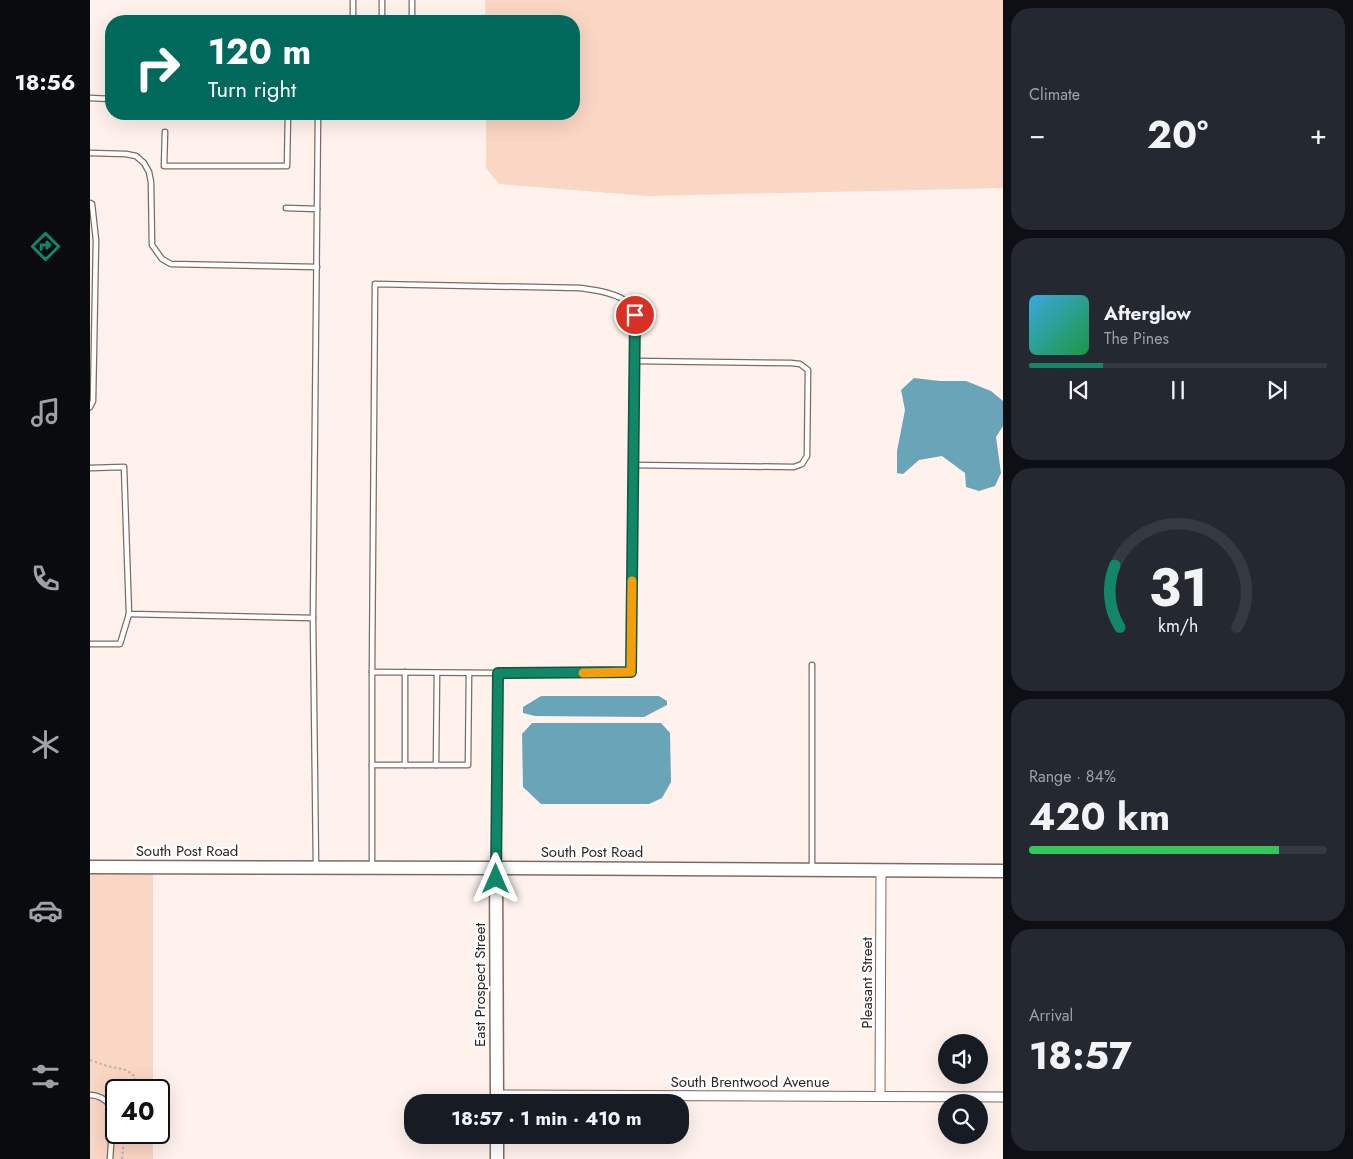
<!DOCTYPE html>
<html lang="en">
<head>
<meta charset="utf-8">
<style>
	body { margin:0; font-family:Jost,sans-serif; background:#242831; color:#f1f3f6; height:100vh; display:flex; flex-direction:column; font-size:19px; white-space:nowrap }
	* { box-sizing:border-box; margin:0 }
	p { font-size:16px; color:#9ea1a6 }
	.icon { flex:none; width:28px; height:28px; fill:none; stroke:currentColor; stroke-width:2; stroke-linecap:round; stroke-linejoin:round }
	.map { position:relative; flex:1; overflow:hidden }
	.details { display:flex; flex-direction:column; gap:8px; padding:8px; background:#0d0f14; width:350px }
	.details>* { flex:none }
	.guide { position:absolute; left:15px; top:15px; width:475px; height:105px; border-radius:20px; box-shadow:0 5px 20px #0002; background:#00695c; color:#fff; overflow:hidden }
	.tools { position:absolute; left:848px; top:1034px; display:grid; gap:10px }
	.tools a { display:grid; place-items:center; width:50px; height:50px; border-radius:50%; background:#171b24; box-shadow:0 5px 20px #0002; font-size:25px }
	.speed { position:absolute; left:15px; top:1079px; display:flex; gap:10px; font-size:25px; font-weight:700; text-align:center }
	.speed>* { display:grid; place-content:center; width:65px; height:65px; border-radius:50%; background:#171b24; box-shadow:0 5px 20px #0002; line-height:1 }
	.speed .limit { border:2px solid #111; border-radius:8px; background:#fff; color:#111 }
	.pin { position:absolute; display:grid; place-items:center; width:42px; height:42px; color:#fff; margin:-21px; border:2px solid #fff; border-radius:50%; box-shadow:0 1px 5px #0007 }
	.me { position:absolute; width:55px; margin:-28px; rotate:0deg; stroke-linejoin:round; filter:drop-shadow(0 0 4px #0008) }
	.turn { display:flex; align-items:center; gap:18px; height:105px; padding:0 20px; font-size:22px }
	.turn .icon { width:65px; height:65px; stroke-width:2.5 }
	.turn b { display:block; font-size:35px; line-height:42px }
	.big { font-size:38px; font-weight:700; line-height:1.1 }
	.details .widget { flex:1; display:flex; flex-direction:column; justify-content:center; gap:8px; min-width:0; padding:0 18px; border-radius:20px; background:#242831 }
	.details .dial { align-items:center; gap:0 }
	.dial svg { height:130px; overflow:visible; fill:none; stroke:#363941; stroke-width:7; stroke-linecap:round; text-anchor:middle }
	.dial text { fill:#f1f3f6; stroke:none }
	.song { display:flex; align-items:center; gap:15px }
	.cover { width:60px; height:60px; border-radius:8px; background:linear-gradient(135deg,hsl(200 70% 55%),hsl(140 70% 35%)) }
	.played { height:5px; border-radius:2px; background:linear-gradient(90deg,#118767 25%,#363941 25%) }
	.keys { display:flex; justify-content:space-around; direction:ltr }
	.heat { display:flex; justify-content:space-between; align-items:center; font-size:28px; direction:ltr }
	.charge { height:8px; border-radius:4px; background:linear-gradient(90deg,#34c759 84%,#363941 0) }
	.trip { position:absolute; left:314px; top:1094px; width:285px; height:50px; border-radius:20px; background:#171b24; box-shadow:0 5px 20px #0002; font-weight:700; line-height:50px; text-align:center }
	main { display:flex; flex:1; min-height:0 }
	.tabs { display:flex; flex-direction:column; width:90px; justify-content:space-around; align-items:center; background:#090b0e; color:#9ea1a6 }
	.tabs .icon { width:35px; height:35px }
	.tabs .current { color:#118767 }
	.tabs b { font-size:22px; color:#f1f3f6 }
	.map>svg:first-child { display:block }
	.green { fill:#fad6c4 }
	.water { fill:#6aa4b9 }
	.lines { fill:none; stroke-linecap:round; stroke-linejoin:round }
	.lane-casing { stroke:#7d6b63; stroke-width:7 }
	.street-casing { stroke:#7d6b63; stroke-width:11 }
	.secondary-casing { stroke:#7d6b63; stroke-width:15 }
	.path { stroke:#bdb2ad; stroke-width:2; stroke-dasharray:2.5 2.5; stroke-linecap:butt }
	.lane { stroke:#fff; stroke-width:4.5 }
	.street { stroke:#fff; stroke-width:9 }
	.secondary { stroke:#fff; stroke-width:12 }
	.route-casing { stroke:#0b5843; stroke-width:12 }
	.route { stroke:#118767; stroke-width:9 }
	.slow { stroke:#f59e0b; stroke-width:9 }
	.labels { text-anchor:middle; stroke-width:5; stroke-linejoin:round; paint-order:stroke }
	.street-label { font-size:15px; fill:#2d2622; stroke:#fff }
</style>
</head>
<body>
<main>
<nav class="tabs">
<b>18:56</b>
<svg class="icon current" aria-label="directions" viewBox="0 0 24 24"><path d="M12 3l9 9-9 9-9-9zM9 14v-3h6M13 9l2 2-2 2"/></svg>
<svg class="icon" aria-label="music" viewBox="0 0 24 24"><path d="M9 18V5l10-2v13"/><circle cx="6" cy="18" r="3"/><circle cx="16" cy="16" r="3"/></svg>
<svg class="icon" aria-label="phone" viewBox="0 0 24 24"><path d="M5 4h4l2 5-3 2q2 4 5 5l2-3 5 2v4C11 20 4 13 5 4z"/></svg>
<svg class="icon" aria-label="climate" viewBox="0 0 24 24"><path d="M12 3v18M4 7l16 10M4 17L20 7"/></svg>
<svg class="icon" aria-label="car" viewBox="0 0 24 24"><path d="M5 17H2v-5l4-1 3-4h7l3 4 3 1v5h-3M9 17h6M6 11h13"/><circle cx="7" cy="17" r="2"/><circle cx="17" cy="17" r="2"/></svg>
<svg class="icon" aria-label="filters" viewBox="0 0 24 24"><path d="M4 7h16M4 17h16"/><circle cx="9" cy="7" r="2"/><circle cx="15" cy="17" r="2"/></svg>
</nav>
<div class="map">
<svg width="913" height="1159" viewBox="0 0 913 1159">
	<rect width="100%" height="100%" fill="#fff2ec"/>
	<!-- green -->
	<g class="green">
		<path d="M395 0H913V188L557 196 409 184 396 168V114H484V21H396Z"/>
		<path d="M0 873H63V1090H26V1132L63 1133V1159H0Z"/>
	</g>
	<!-- water -->
	<g class="water">
		<path d="M824 378 850 381H876L901 391 913 401V426L906 437 911 473 905 486 889 491 876 487 875 473 852 456 829 460 813 474 807 473V451L815 410 811 390Z"/>
		<path d="M451 696H569L577 701V705L554 717 445 716 433 713V707Z"/>
		<path d="M442 723H571L580 733 581 782 572 798 559 804H451L433 787 432 734Z"/>
	</g>
	<g class="lines">
		<defs>
			<g id="lane">
				<path d="M263 21V0"/>
				<path d="M292 21V0"/>
				<path d="M322 21V0"/>
				<path d="M0 98 21 99"/>
				<path d="M75 132 74 166H197L198 114"/>
				<path d="M0 153 36 154 46 156 54 163 59 172 61 182 62 245 72 259 81 264 227 267"/>
				<path d="M0 203 2 204 6 240 3 401 0 407"/>
				<path d="M196 208 227 209"/>
				<path d="M543 465 704 467 712 464 717 456 718 370 710 364 701 363 545 361"/>
				<path d="M0 468 34 467 39 614 223 618"/>
				<path d="M0 644H30L39 614"/>
				<path d="M282 672 285 284 490 288C504 290 529 293 539 304 541 307 543 311 545 315L541 672 408 673"/>
				<path d="M315 672V765"/>
				<path d="M282 765H378L379 673"/>
				<path d="M346 765 347 673"/>
				<path d="M226 867 223 618 228 114"/>
				<path d="M282 867V672L408 673 406 867"/>
				<path d="M722 869V665"/>
				<path d="M0 1095C9 1095 15 1099 21 1106L22 1131 20 1159"/>
			</g>
			<g id="street">
				<path d="M407 1095 913 1097"/>
				<path d="M790 1096 791 871"/>
			</g>
			<g id="secondary">
				<path d="M0 867 406 868 913 871"/>
				<path d="M406 868 407 1102"/>
				<path d="M407 1159V1135"/>
			</g>
		</defs>
		<!-- lane casing -->
		<use href="#lane" class="lane-casing"/>
		<!-- street casing -->
		<use href="#street" class="street-casing"/>
		<!-- secondary casing -->
		<use href="#secondary" class="secondary-casing"/>
		<!-- path -->
		<g class="path">
			<path d="M0 1060 17 1066 36 1070 44 1076 45 1082 43 1090"/>
			<path d="M32 1159 35 1132"/>
		</g>
		<!-- lane -->
		<use href="#lane" class="lane"/>
		<!-- street -->
		<use href="#street" class="street"/>
		<!-- secondary -->
		<use href="#secondary" class="secondary"/>
	</g>
	<g class="lines">
		<defs>
			<path id="route" d="M406 879 408 673 541 672 545 315"/>
		</defs>
		<!-- route casing -->
		<use href="#route" class="route-casing"/>
		<!-- route -->
		<use href="#route" class="route"/>
		<!-- slow -->
		<path class="slow" d="M493 673 541 672 542 581"/>
	</g>
	<g class="labels">
		<!-- street labels -->
		<g class="street-label">
			<text x="97" y="856">South Post Road</text>
			<text x="502" y="857">South Post Road</text>
			<text transform="translate(777 983) rotate(-90)" y="5">Pleasant Street</text>
			<text transform="translate(390 985) rotate(-90)" y="5">East Prospect Street</text>
			<text x="660" y="1087">South Brentwood Avenue</text>
		</g>
	</g>
</svg>
<div class="tools">
<a><svg class="icon" aria-label="sound" viewBox="0 0 24 24"><path d="M4 9h4l5-4v14l-5-4H4zM17 9q2 3 0 6"/></svg></a>
<a><svg class="icon" aria-label="search" viewBox="0 0 24 24"><circle cx="10" cy="10" r="6"/><path d="M15 15l6 6"/></svg></a>
</div>
<div class="speed"><div class="limit">40</div></div>
<div class="pin" style="left:545px;top:315px;background:#d93025"><svg class="icon" aria-label="arrive" viewBox="0 0 24 24"><path d="M6 21V4h12l-3 4 3 4H6"/></svg></div>
<svg class="me" style="left:406px;top:879px" viewBox="-20 -20 40 40"><path d="M0-17L14 15 0 8-14 15z" fill="#118767" stroke="#fff" stroke-width="4"/></svg>
<div class="trip">18:57 · 1 min · 410 m</div>
<div class="guide">
<div class="turn"><svg class="icon" aria-label="right" viewBox="0 0 24 24"><path d="M7 20v-9h11M14 6l5 5-5 5"/></svg><div><b>120 m</b>Turn right</div></div>
</div>
</div>
<section class="details">
<div class="widget"><p>Climate</p>
<div class="heat"><a>−</a><b class="big">20°</b><a>+</a></div>
</div>
<div class="widget">
<div class="song"><i class="cover"></i><div><b>Afterglow</b><p>The Pines</p></div></div>
<div class="played"></div>
<div class="keys"><svg class="icon" aria-label="previous" viewBox="0 0 24 24"><path d="M18 5L8 12l10 7zM5 5v14"/></svg><svg class="icon" aria-label="pause" viewBox="0 0 24 24"><path d="M8 5v14M16 5v14"/></svg><svg class="icon" aria-label="next" viewBox="0 0 24 24"><path d="M6 5l10 7-10 7zM19 5v14"/></svg></div>
</div>
<div class="widget dial"><svg viewBox="0 0 100 80">
<path d="M14 69A42 42 0 1 1 86 69"/>
<path d="M14 69A42 42 0 0 1 11 31" stroke="#118767"/>
<text x="50" y="56" font-size="32" font-weight="700">31</text>
<text x="50" y="72" font-size="11">km/h</text>
</svg></div>
<div class="widget"><p>Range · 84%</p><b class="big">420 km</b><div class="charge"></div></div>
<div class="widget"><p>Arrival</p><b class="big">18:57</b></div>
</section>
</main>
</body>
</html>
